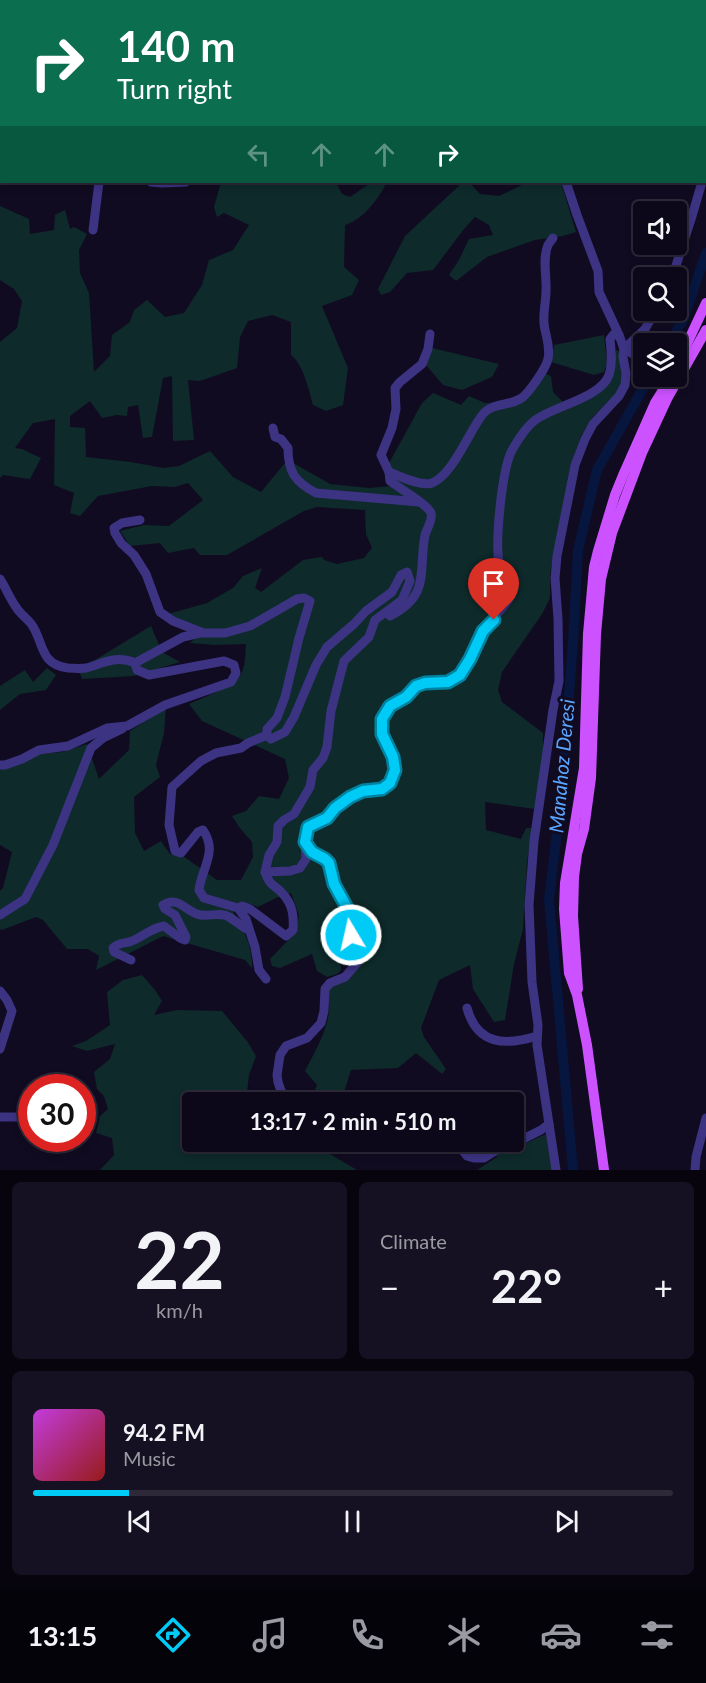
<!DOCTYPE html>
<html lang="en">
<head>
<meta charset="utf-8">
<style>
	body { margin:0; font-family:Lato,sans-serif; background:#161122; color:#f1f3f6; height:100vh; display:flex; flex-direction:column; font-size:22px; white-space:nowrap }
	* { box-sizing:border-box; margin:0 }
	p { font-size:20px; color:#9a9aa2 }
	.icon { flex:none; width:33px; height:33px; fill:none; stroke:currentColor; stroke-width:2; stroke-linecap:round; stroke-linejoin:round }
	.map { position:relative; height:1170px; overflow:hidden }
	.drawer { display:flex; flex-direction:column; gap:12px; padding:12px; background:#07040e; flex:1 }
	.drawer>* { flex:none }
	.guide { position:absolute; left:0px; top:0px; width:706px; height:183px; box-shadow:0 3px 9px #0003,0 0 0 2px #2d2938; background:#0b6e4f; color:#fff; overflow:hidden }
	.tools { position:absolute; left:633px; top:201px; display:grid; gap:12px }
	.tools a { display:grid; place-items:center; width:54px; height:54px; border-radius:6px; background:#0d0819; box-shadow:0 3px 9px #0003,0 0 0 2px #2d2938; font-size:30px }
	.speed { position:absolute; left:18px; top:1074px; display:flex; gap:12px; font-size:30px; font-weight:700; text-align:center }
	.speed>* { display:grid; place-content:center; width:78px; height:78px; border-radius:50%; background:#0d0819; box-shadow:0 3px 9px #0003,0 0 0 2px #2d2938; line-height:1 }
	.speed .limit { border:9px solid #d22; background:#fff; color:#111 }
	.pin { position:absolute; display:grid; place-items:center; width:51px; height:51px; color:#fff; margin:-62px -26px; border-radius:50% 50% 50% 0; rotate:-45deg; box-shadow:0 0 6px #0007 }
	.pin .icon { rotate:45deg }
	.me { position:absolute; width:66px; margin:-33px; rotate:351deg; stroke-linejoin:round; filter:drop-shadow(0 0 4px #0008) }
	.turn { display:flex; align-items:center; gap:21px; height:126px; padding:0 18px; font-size:27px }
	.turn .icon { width:78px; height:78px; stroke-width:2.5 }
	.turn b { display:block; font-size:42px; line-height:51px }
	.lanes { display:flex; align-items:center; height:57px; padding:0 18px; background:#0003; justify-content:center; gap:30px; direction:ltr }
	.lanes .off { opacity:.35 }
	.big { font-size:45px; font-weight:700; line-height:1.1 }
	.drawer .card { flex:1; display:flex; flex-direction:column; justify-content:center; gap:9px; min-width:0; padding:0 21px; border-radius:9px; background:#161122 }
	.drawer .dial { align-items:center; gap:0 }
	.dial b { font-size:78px; line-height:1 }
	.song { display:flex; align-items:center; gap:18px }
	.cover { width:72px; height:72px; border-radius:9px; background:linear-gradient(135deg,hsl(290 70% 55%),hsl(0 70% 35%)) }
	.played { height:6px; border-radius:3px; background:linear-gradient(90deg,#00caf6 15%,#2d2938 15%) }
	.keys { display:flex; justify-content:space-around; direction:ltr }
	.heat { display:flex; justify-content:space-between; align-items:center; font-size:33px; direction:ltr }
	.drawer .tiles { flex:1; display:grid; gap:12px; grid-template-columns:1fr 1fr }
	.card:last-child { grid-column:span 2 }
	.trip { position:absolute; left:182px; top:1092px; width:342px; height:60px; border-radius:6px; background:#0d0819; box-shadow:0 3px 9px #0003,0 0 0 2px #2d2938; font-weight:700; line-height:60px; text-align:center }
	.tab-bar { display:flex; height:96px; justify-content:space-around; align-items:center; background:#05030a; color:#9a9aa2 }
	.tab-bar .icon { width:42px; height:42px }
	.tab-bar .current { color:#00caf6 }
	.tab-bar b { font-size:27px; color:#f1f3f6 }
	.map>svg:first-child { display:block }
	.green { fill:#0e2a2b }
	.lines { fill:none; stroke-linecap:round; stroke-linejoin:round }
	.river { stroke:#06163f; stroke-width:10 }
	.minor { stroke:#3c3383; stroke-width:9 }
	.major { stroke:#cc52ff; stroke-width:10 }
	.route-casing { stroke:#0083a0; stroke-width:15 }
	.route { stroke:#00caf6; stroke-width:10 }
	.labels { text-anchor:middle; stroke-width:6; stroke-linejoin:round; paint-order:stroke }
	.water-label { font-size:20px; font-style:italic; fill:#59a5ff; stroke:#110b21 }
</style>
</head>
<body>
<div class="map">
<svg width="706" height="1170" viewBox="0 0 706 1170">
	<rect width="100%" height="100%" fill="#110b21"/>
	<!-- green -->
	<g class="green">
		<path d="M21 0H245L244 2H24Z"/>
		<path d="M221 182H336L342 194 350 197 372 182H387C379 198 363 220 345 225L344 267 359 280 352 295 322 306 348 368 343 405 326 411 313 405C309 390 303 364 291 355V322L272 315 248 321 240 337 237 368 200 381 188 380 194 440 173 441 172 376 163 378 152 437 143 438 138 405 128 407 127 416 117 415 102 418 90 401 70 416V427L85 428 86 457 131 462 163 468 179 466 210 451 233 477 261 492 284 464H295L330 484 369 488 391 486 389 463 422 403 433 393 461 405 469 396 485 403 521 401 544 373 551 376 553 392 569 408 611 379 616 350 619 351 623 372 620 389 591 419 581 436 570 467 550 573V598L542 614 502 672 498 690 502 702 543 733V754L535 809 485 802 486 830 521 839 526 828H532L527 863 523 929 514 964 505 1020 494 1022 473 989 470 965 439 980 421 1028 424 1037 446 1069 442 1074 416 1053 398 1068 351 1070 341 1102H310L317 1085 305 1071C314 1053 327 1032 329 1011 330 1002 326 992 332 984 340 975 355 965 365 958L367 951 356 938 340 946 341 970 337 974 327 977 317 971 312 954 280 968 272 966 270 959 296 932 299 915 291 893 276 898 258 907 251 904H237L233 911C243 930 253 945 252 968L245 960 163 936 96 970 99 956 88 949H67L43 920 36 917 2 930 0 929V891L3 888 12 852 0 845V768L38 754 63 752 87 744 99 779 129 750 130 731 166 707 164 733 156 765 160 777 134 797 135 833 144 851 161 841 170 854 183 856 217 880H241L253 857 252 842 239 827 232 816 246 811 259 796 279 799 289 778 285 759 202 721 189 704C200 699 234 686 239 677 246 668 245 655 246 644L215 645 190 643 204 630 181 621 168 614 207 603 233 588 243 576 262 568 255 588 261 592 303 560 322 557 324 560 337 564 364 558 372 548 366 534 365 510 317 507 304 511 227 555H200L194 548 168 553 160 543 130 546 120 531 144 525 169 526 203 500 188 483 175 487 152 486 98 496 80 516 70 513 74 493 54 485 55 419 33 423 15 448 22 449 41 458 30 479 3 475 0 478V342L17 328 22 301 14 289 0 280V206L29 219 30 234 54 230 55 215 65 210 70 229 74 227 87 234 79 250 80 273 89 293 94 372 110 356 112 335 130 322 134 310 147 300 165 317 184 313 202 285 209 260 233 250 249 225 224 213 217 217 214 207Z"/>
		<path d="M463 182H469L480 194 499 196 528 182H561L576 232 563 236 535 240 487 257 456 281 449 275 459 260 469 239 493 235 489 225 475 217 464 229 433 270 407 273 390 292 381 295 378 289 405 236Z"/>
		<path d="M604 335 607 363 604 372 594 375 551 362 554 345Z"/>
		<path d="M432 348 499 364 492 377 462 390 443 385 426 365Z"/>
		<path d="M151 626 162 652 180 662 134 676 82 679 80 673 85 666Z"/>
		<path d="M47 668 56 675 46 690 20 694 0 710V686L25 670 33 682Z"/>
		<path d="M142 975 155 990 162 1001 154 1015 177 1010 222 1011 247 1041 256 1056 249 1075 247 1092 256 1102H192V1142H310L357 1170H100L114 1155 112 1138 96 1133 100 1116 108 1109 104 1096 97 1089 94 1072 110 1059 115 1044 87 1051 72 1046 86 1041 110 1025 107 992 123 980Z"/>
		<path d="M513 1112 516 1116 526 1143 546 1134 552 1170H477L497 1157 496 1142H513Z"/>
	</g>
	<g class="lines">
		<!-- river -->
		<g class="river">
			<path d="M669 344 684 318 706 253"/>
			<path d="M573 1170 549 899 561 799 573 643 578 550 597 470 650 376"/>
		</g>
		<!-- minor -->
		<g class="minor">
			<path d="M8 0 11 2"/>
			<path d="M536 0 538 2"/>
			<path d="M344 2 345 0"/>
			<path d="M626 2 628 0"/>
			<path d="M705 121H706"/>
			<path d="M705 170 706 166"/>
			<path d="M151 182 162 183 186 182"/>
			<path d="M566 182 577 215 598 271 599 292 619 335"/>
			<path d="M93 230 99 182"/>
			<path d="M672 278 692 216 702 182"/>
			<path d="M273 428 275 437 281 439 288 448C288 472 295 482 316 493L419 502"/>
			<path d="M389 472C399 476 422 487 432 483 453 475 469 431 483 414 492 403 508 406 520 399 528 395 546 368 548 359 551 345 545 336 544 323 543 313 546 301 546 291 547 277 542 259 548 245 549 243 551 241 553 238"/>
			<path d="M140 520 122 523 114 528 115 533 121 543 134 555 146 574 160 612 173 621 201 632"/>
			<path d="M0 579C6 588 10 599 16 607 20 614 27 618 32 625 44 643 40 665 68 668 74 668 80 669 86 668 104 663 117 655 135 663"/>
			<path d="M390 616C431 595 418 573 425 535 427 528 433 520 431 513 428 505 398 487 390 481L389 472 381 455 392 428 396 409 395 388 400 382 422 364 428 349 430 334"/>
			<path d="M0 765H5L22 759 39 750 68 746 107 728 127 726 165 705 231 682 236 673 234 665 224 661 149 675 137 670 135 663 183 637 200 633H225L250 626 297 599 304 598 310 601 299 638 285 697 277 718 267 729V735L271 739 285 732 294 717 316 665 327 647 354 624 366 611 392 592 401 575 407 572 410 581 402 600 375 620 369 637 344 661 331 711 327 747 323 758 313 770 310 787 294 814 284 820 278 826 277 842 269 855 265 872 290 871 300 868 306 859 305 838 308 827C315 824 323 821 328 816 338 807 347 797 360 792 370 788 382 793 389 783 409 758 365 733 389 707 393 703 400 701 405 698 413 692 415 684 426 683 433 682 442 684 449 682 470 675 472 646 483 631 491 619 505 608 511 595 515 582 501 573 499 562 495 541 502 469 512 450 518 440 524 429 534 421 553 406 601 398 609 375 613 363 611 350 610 339L614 334 619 335 624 349 644 360"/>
			<path d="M265 872C270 887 274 884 283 894 293 905 294 917 293 930L286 936 250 909 242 906 238 908 246 919 255 947 259 970 266 979"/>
			<path d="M238 908 204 898 199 890C202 867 218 852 203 830L198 832 181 853 175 851 169 825 172 787 201 761 216 753 241 748 248 743 267 735"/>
			<path d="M0 915 25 899 53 845 91 748 103 738 122 729"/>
			<path d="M131 960 114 952 113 948C119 942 124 944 132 941 143 936 152 928 164 926L180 938 185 940 186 937 175 915 165 909 163 905C177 896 184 909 197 914 207 918 220 911 229 917 236 921 242 927 249 930"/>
			<path d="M0 991 7 1000 12 1011 0 1049"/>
			<path d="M467 1008C477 1045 505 1046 537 1036"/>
			<path d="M287 1098 281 1091 278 1082 277 1075 280 1055 286 1046 307 1038 321 1023 324 1011 325 989 330 983 345 977 363 956 362 950 351 935V915L334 884 329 863 325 859 312 852 307 844"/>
			<path d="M0 1117H32"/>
			<path d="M456 1142 467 1156 474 1158H484L500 1148 517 1142 541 1130 549 1124"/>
			<path d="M556 1170 537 1045 538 1025 532 982 529 905 534 841 553 710 559 681 558 619 555 578 557 556 575 465 585 439 593 424 619 396 625 385 626 373 623 357 624 349 645 329 656 310"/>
			<path d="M695 1170 696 1157 706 1118"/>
		</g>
		<!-- major -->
		<g class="major">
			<path d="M676 367 706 303"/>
			<path d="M578 989 573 916 574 877 577 854 584 829 591 778 596 634 601 579 612 533 642 453 668 397 706 330"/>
			<path d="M604 1170 587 1045 577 995 569 973 564 909 565 883 584 768 588 634 594 567 598 551 615 495 624 473 655 403 672 376"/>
		</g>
	</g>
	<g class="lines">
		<defs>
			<path id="route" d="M351 935V915L334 884 329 863 325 859 312 852 305 842 308 827 327 818 335 808 350 797 363 791 382 789 390 783 395 770 393 757 382 734V719L390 706 406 697 416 686 425 683 448 682 460 675 470 659 483 631 494 620"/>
		</defs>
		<!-- route casing -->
		<use href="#route" class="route-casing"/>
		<!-- route -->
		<use href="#route" class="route"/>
	</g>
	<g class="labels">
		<!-- water labels -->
		<g class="water-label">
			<text transform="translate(562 766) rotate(-85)" y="7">Manahoz Deresi</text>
		</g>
	</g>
</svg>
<div class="tools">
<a><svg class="icon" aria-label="sound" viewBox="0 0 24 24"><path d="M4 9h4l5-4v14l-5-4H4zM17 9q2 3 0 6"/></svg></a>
<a><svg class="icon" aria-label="search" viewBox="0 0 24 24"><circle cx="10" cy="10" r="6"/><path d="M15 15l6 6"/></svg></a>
<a><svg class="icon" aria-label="layers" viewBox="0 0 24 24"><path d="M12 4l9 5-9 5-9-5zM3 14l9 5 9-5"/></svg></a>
</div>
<div class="speed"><div class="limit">30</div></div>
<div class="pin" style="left:494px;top:620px;background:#d93025"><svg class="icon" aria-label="arrive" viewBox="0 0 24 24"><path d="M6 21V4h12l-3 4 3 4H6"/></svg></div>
<svg class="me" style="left:351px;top:935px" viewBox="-20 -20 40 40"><circle r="17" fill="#00caf6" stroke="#fff" stroke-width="3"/><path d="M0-11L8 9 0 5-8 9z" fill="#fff"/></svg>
<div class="trip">13:17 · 2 min · 510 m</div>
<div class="guide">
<div class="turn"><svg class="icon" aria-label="right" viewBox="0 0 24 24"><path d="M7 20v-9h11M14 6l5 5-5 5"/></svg><div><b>140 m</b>Turn right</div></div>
<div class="lanes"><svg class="icon off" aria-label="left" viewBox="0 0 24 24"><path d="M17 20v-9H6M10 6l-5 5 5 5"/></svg><svg class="icon off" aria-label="ahead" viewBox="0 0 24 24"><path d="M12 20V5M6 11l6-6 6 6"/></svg><svg class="icon off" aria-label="ahead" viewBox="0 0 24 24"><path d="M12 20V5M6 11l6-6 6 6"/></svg><svg class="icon" aria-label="right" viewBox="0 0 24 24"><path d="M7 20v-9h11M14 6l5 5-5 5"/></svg></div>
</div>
</div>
<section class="drawer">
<div class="tiles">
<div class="card dial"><b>22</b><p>km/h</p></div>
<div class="card"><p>Climate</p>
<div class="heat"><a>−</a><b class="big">22°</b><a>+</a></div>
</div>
<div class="card">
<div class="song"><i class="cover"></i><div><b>94.2 FM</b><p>Music</p></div></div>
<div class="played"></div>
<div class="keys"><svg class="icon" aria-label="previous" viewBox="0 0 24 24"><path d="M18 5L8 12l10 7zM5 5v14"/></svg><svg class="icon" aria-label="pause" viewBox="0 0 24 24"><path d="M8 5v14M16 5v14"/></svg><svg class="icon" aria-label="next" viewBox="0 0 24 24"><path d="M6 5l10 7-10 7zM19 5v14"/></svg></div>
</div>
</div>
</section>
<nav class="tab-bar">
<b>13:15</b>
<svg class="icon current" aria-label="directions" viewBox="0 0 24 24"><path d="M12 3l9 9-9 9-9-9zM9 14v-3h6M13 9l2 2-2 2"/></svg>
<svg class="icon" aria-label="music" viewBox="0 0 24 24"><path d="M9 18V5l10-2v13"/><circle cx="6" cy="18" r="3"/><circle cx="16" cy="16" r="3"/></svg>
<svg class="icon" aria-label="phone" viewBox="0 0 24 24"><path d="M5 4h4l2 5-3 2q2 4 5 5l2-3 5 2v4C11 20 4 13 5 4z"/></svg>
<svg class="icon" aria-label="climate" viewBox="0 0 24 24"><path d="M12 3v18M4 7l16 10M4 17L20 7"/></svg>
<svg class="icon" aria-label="car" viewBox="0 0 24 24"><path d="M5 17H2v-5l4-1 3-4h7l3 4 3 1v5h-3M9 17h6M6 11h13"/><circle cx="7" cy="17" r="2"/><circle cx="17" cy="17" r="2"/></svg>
<svg class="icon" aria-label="filters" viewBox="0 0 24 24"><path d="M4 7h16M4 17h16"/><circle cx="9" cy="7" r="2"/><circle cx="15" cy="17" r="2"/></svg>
</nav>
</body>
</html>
